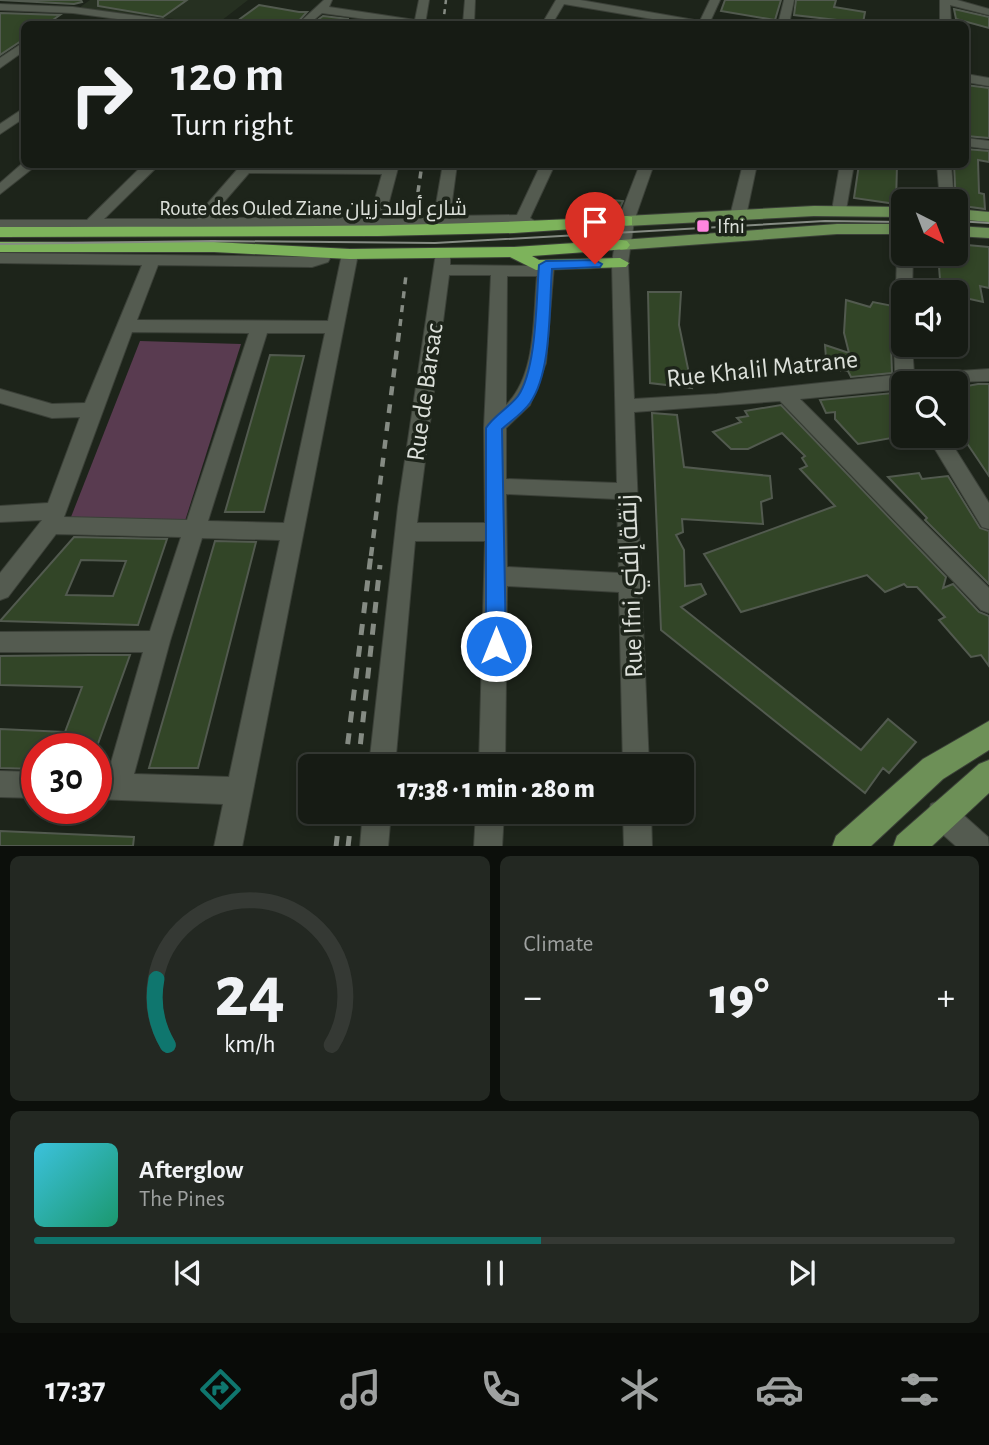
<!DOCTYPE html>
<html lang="en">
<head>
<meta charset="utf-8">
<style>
	body { margin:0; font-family:"Alegreya Sans",Cairo,sans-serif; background:#232822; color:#f1f3f6; height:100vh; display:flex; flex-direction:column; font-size:26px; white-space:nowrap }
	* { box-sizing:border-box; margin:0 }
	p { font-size:23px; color:#9ea1a0 }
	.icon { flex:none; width:38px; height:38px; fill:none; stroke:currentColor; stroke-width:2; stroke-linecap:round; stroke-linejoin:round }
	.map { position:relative; height:846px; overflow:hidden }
	.sheet { display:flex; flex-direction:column; gap:10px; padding:10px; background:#0c0f0b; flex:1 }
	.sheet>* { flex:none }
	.top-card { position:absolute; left:21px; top:21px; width:948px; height:147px; border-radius:10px; box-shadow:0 4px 10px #0003,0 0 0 2px #353934; background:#161b14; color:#f1f3f6; overflow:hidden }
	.needle { width:46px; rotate:138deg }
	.fabs { position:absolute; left:891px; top:189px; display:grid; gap:14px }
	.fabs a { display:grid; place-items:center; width:77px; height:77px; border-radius:10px; background:#161b14; box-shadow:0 4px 10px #0003,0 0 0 2px #353934; font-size:35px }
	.speed { position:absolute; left:21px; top:733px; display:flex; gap:14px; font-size:35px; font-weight:700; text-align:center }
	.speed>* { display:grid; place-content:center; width:91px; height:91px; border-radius:50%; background:#161b14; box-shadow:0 4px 10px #0003,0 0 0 2px #353934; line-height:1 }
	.speed .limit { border:10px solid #d22; background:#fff; color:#111 }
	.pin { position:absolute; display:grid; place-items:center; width:60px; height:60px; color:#fff; margin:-72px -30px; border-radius:50% 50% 50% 0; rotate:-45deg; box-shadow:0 0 7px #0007 }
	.pin .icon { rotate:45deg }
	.me { position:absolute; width:77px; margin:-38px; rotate:0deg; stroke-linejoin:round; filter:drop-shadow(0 0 5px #0008) }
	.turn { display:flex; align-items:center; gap:24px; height:147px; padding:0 35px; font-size:32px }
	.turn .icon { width:91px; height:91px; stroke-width:2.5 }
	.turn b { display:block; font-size:49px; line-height:60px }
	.big { font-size:52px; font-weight:800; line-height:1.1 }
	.sheet .tile { flex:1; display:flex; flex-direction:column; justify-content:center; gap:10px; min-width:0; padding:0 24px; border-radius:10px; background:#232822 }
	.sheet .dial { align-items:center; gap:0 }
	.dial svg { height:182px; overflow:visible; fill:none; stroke:#353934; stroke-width:7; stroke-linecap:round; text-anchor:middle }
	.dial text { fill:#f1f3f6; stroke:none }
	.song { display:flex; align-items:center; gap:21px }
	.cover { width:84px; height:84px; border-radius:10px; background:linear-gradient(135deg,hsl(190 70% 55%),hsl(160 70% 35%)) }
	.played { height:7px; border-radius:4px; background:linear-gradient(90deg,#0f766e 55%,#353934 55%) }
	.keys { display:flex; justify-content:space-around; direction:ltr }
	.heat { display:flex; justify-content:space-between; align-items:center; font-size:38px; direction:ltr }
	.sheet .tiles { flex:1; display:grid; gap:10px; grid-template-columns:1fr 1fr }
	.tile:last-child { grid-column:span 2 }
	.trip { position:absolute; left:298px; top:754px; width:396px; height:70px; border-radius:10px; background:#161b14; box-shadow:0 4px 10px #0003,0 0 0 2px #353934; font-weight:800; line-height:70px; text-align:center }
	.dock { display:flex; height:112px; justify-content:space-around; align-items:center; background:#090b08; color:#9ea1a0 }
	.dock .icon { width:49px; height:49px }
	.dock .selected { color:#0f766e }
	.dock b { font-size:32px; color:#f1f3f6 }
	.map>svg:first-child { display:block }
	.built { fill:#263021 }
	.green { fill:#593b50 }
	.building { fill:#324527; stroke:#525a4f; stroke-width:2; fill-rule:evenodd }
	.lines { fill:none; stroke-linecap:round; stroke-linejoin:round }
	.minor-casing { stroke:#3b4038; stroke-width:2 }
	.major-casing { stroke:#3b4038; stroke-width:2 }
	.highway-casing { stroke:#3b4038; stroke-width:2 }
	.minor { fill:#545b50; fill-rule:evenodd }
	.major { fill:#6d9057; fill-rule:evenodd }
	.highway { fill:#7db35b; fill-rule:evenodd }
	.tram { stroke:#858b83; stroke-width:2 }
	.rail-far3 { stroke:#858b83; stroke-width:2.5; stroke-dasharray:5 5; stroke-linecap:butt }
	.rail-far2 { stroke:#858b83; stroke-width:3.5; stroke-dasharray:7 7; stroke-linecap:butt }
	.rail-far1 { stroke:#858b83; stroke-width:4.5; stroke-dasharray:9 9; stroke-linecap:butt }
	.rail { stroke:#858b83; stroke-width:5; stroke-dasharray:11 11; stroke-linecap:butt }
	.route { fill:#1a73e8; stroke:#114b97; stroke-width:2 }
	.poi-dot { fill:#ff85df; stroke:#1d241a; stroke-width:2.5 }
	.labels { text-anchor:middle; stroke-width:7; stroke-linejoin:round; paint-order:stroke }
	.far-street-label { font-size:21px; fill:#dce0da; stroke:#1d241a }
	.far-poi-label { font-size:21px; fill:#dce0da; stroke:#1d241a; text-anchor:start }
	.street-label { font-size:26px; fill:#dce0da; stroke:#1d241a }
</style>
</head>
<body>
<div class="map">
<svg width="989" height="847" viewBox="0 0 989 847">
	<rect width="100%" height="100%" fill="#1d241a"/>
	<!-- built -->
	<path class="built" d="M90 0H248L217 24 79 8Z"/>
	<!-- green -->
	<path class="green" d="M140 341 241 344 185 521 71 517Z"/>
	<!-- building -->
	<g class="building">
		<path d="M0 0H81L82 2 74 4Z"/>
		<path d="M98 0H187L163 17 98 6Z"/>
		<path d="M725 0H781L775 20 721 11Z"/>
		<path d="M796 0H836L834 7 865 12 863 23 794 15Z"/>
		<path d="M259 5 299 12H307L296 24H233Z"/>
		<path d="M954 9 989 17V28L956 19Z"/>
		<path d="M0 13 60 15 47 24H24V39L0 55Z"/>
		<path d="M323 16 348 19V24H312Z"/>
		<path d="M966 85 989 88V138L966 136Z"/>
		<path d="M966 149 989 151V162L978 160 979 193 984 194 985 209 956 205 954 164H966Z"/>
		<path d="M859 164H897L896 204 854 198Z"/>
		<path d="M592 198 623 201 620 208 612 211 590 209Z"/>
		<path d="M956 244 989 247V288L980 286 983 302 956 296V292H941L938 254H956Z"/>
		<path d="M648 292H681L679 325 692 388 650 383Z"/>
		<path d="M846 300 870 307 873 302 893 306 892 331 898 333 899 338 891 345 892 373 851 377 848 371H827L825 345 849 353 844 333Z"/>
		<path d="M270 355 304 356 264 512H225Z"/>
		<path d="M978 384H989V476L956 427V388Z"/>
		<path d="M903 392V436L858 444 835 419V412L826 413 820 400Z"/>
		<path d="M781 405 946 577 943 588 953 584 979 612 989 616V666L981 655 971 657 939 620 945 617 917 587H907L904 584 885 592 867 575 741 612 704 554 835 506 800 469 807 466 802 458 805 456 782 433 748 449H731L713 432 741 422 737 418 748 416 745 411Z"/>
		<path d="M652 413 677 415 684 467 770 476 772 498 761 502 763 524 682 519 683 532 676 535 684 550 685 586 701 584 706 594 681 607 861 750 888 719 916 742 889 773 883 768 865 793 661 630Z"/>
		<path d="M919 473 922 479 948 476 980 528 989 531V584L925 520 927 518 888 477Z"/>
		<path d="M74 537 167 539 138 625 0 621ZM81 560 126 561 113 596 66 595Z"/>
		<path d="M215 541 256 542 198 768H149Z"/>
		<path d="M90 655H130L96 749H37V769L0 768V729L65 732 82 687 0 685V656Z"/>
		<path d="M0 831 134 837 133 846H0Z"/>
	</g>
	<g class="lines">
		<defs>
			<g id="minor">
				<path d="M324 0H332L329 7 415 20 419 0H429L425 24H401L322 13 309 24H298Z"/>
				<path d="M465 0H475L474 24H463Z"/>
				<path d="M556 0H580L700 21 710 0H720L709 24H682L564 4 552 24H542Z"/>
				<path d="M784 0H794L789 24H778Z"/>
				<path d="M940 0H957L989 9V15L950 5 951 24H940Z"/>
				<path d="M0 4 73 7 176 21 182 24H155L73 13 0 10Z"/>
				<path d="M24 42V51L0 68V58Z"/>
				<path d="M966 74 989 78V86L966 82Z"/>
				<path d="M24 108V118L0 134V124Z"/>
				<path d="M966 138 989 141V149L966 146Z"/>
				<path d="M24 162 38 164 0 194V183Z"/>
				<path d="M144 164H160L104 219H194L242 164H399L385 217 434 216 443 164H457L450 216 517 215 541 164H555L530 218 542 226 534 231 519 225 0 230V220H87ZM249 173 382 174 370 217 210 218Z"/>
				<path d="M640 164H654L634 221 628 263 634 399 717 394 895 375 894 345 903 339V345H912L914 374 989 369V381L903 383V389L800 399 989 588V613L981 610 780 401 634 412 649 766H623L619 592 507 586 505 766H479L485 541H415L395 766H369L398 507 436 253 444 248 450 250V265L538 266 540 262H552L554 265 546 363 530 405 506 428V479L617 483 612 263 618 221ZM449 275H491L484 428 485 523H417ZM507 276H537C533 316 537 375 506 405ZM506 494 617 499 619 573 507 567Z"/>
				<path d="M743 164H757L746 216 738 221 730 216Z"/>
				<path d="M840 164H854L846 210 839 214 832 210Z"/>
				<path d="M937 164H951L954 201H940Z"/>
				<path d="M325 248 333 253 328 262 312 267 158 265 137 320 328 321 342 254 350 249 358 254 242 847H214L223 804 96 799V773H108L143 652H0V632L150 631 181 537 56 534 8 597 0 600V573L42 520 0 522V506L48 503 80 417 52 418 0 403V389L52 404 85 403 142 265 0 263V253L311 257ZM132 332 249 333 187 520 64 517ZM267 333H325L284 523 208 521ZM202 538 280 540 229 777 134 774 170 641Z"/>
				<path d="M903 250V254H913L912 292H903V297L896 292 897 254Z"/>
				<path d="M927 436H947L989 503V529L982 527Z"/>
				<path d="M0 771 37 772V798L0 797Z"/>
				<path d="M941 800 951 804 988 837 989 847H957L931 824 927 814 931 804Z"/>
				<path d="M363 812H391L388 847H360Z"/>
				<path d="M476 812H504L502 847H474Z"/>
				<path d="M623 812H651L652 847H624Z"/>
			</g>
			<g id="major">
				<path d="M814 206 903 207V217L814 216 626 226 618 221 626 216Z"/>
				<path d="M956 209 989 212V222L956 219Z"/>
				<path d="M837 224H903V234H837L621 250 612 245 621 240Z"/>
				<path d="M956 226 989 228V238L956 236Z"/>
				<path d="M989 721V750L943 779 870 847H832L836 836 923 759Z"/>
				<path d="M989 760V793L931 847H893L897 836 979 764Z"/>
			</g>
			<g id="highway">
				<path d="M626 216 632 217V225L514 233 378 236 0 237V227C209 226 418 229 626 216Z"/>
				<path d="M621 240 627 241 630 245 627 249 532 256 539 260 620 258 629 263 626 267 536 270 510 257 350 259 214 252H0V242H214L350 249 514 247Z"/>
			</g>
		</defs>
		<!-- minor casing -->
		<use href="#minor" class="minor-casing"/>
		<!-- major casing -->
		<use href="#major" class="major-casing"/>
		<!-- highway casing -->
		<use href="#highway" class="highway-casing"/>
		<!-- minor -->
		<use href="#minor" class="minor"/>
		<!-- major -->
		<use href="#major" class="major"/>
		<!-- highway -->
		<use href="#highway" class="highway"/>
		<!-- tram -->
		<g class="tram">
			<path d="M956 221 989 223"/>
			<path d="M0 244 213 241 435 243 825 221 903 222"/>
		</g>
		<!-- rail-far3 -->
		<path class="rail-far3" d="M443 24 446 0"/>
		<!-- rail-far2 -->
		<g class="rail-far2">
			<path d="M414 220 422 164"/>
			<path d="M400 326 406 275"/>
		</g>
		<!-- rail-far1 -->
		<path class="rail-far1" d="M371 556 400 324"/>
		<!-- rail -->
		<g class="rail">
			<path d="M345 766 371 554"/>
			<path d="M358 766 380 565"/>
			<path d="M336 847 340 812"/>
			<path d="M348 847 352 812"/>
		</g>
	</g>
	<!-- route -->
	<path class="route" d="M595 260 602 264 600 267 552 269C549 307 552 372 530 403 523 413 511 421 502 429L506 646 503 652 496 655 489 652 486 646V428C494 415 509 408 518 396 537 368 536 300 539 265L546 261Z"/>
	<!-- markers -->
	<rect class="poi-dot" x="696" y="219" width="14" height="14" rx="3.5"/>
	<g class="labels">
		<!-- far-street labels -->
		<g class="far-street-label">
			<text x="313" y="215">Route des Ouled Ziane شارع أولاد زيان</text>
		</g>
		<!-- far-poi labels -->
		<g class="far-poi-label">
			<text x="717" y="233">Ifni</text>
		</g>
		<!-- street labels -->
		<g class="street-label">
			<text transform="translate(762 368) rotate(-6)" y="9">Rue Khalil Matrane</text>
			<text transform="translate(424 392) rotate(-82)" y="9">Rue de Barsac</text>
			<text transform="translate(630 586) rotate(-92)" y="9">Rue Ifni زنقة إفني</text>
		</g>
	</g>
</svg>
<div class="fabs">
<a><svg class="needle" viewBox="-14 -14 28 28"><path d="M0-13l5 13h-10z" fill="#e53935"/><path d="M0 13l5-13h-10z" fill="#9ea1a0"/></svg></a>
<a><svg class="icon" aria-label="sound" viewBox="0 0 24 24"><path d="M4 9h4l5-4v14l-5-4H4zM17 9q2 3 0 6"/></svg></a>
<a><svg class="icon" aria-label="search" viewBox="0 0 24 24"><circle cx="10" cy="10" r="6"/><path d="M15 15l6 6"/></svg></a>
</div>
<div class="speed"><div class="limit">30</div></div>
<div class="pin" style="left:595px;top:264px;background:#d93025"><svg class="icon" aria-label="arrive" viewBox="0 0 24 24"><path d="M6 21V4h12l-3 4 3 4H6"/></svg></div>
<svg class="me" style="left:496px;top:646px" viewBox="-20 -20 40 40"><circle r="17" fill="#1a73e8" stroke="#fff" stroke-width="3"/><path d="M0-11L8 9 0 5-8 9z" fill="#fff"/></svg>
<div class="trip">17:38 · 1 min · 280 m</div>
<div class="top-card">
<div class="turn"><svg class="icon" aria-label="right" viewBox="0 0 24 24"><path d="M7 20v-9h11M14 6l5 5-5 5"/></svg><div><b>120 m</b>Turn right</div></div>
</div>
</div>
<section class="sheet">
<div class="tiles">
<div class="tile dial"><svg viewBox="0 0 100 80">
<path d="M14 69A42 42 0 1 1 86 69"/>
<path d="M14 69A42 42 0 0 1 9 40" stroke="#0f766e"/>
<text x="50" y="56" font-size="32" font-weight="700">24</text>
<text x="50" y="72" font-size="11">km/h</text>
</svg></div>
<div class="tile"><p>Climate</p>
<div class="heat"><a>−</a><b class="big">19°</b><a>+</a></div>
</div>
<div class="tile">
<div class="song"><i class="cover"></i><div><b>Afterglow</b><p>The Pines</p></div></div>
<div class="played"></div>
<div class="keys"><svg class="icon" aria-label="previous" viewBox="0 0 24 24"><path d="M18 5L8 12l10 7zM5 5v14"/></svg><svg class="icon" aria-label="pause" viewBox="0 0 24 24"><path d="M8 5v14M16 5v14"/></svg><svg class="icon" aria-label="next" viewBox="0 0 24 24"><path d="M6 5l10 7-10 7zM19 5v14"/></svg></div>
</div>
</div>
</section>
<nav class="dock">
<b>17:37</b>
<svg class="icon selected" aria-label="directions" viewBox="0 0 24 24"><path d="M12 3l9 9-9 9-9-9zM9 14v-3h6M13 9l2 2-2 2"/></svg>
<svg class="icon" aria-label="music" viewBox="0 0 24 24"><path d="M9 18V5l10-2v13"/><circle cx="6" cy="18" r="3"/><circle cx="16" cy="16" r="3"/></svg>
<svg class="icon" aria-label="phone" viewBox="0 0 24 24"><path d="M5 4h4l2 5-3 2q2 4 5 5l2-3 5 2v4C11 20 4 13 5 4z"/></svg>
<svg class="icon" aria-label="climate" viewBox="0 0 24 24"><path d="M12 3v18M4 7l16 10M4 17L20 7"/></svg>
<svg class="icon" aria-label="car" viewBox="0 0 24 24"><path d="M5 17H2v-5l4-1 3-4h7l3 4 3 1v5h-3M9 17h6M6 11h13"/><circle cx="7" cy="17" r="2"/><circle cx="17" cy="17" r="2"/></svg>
<svg class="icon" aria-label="filters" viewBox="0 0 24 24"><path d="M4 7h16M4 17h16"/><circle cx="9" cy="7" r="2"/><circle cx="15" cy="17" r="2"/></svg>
</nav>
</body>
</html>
